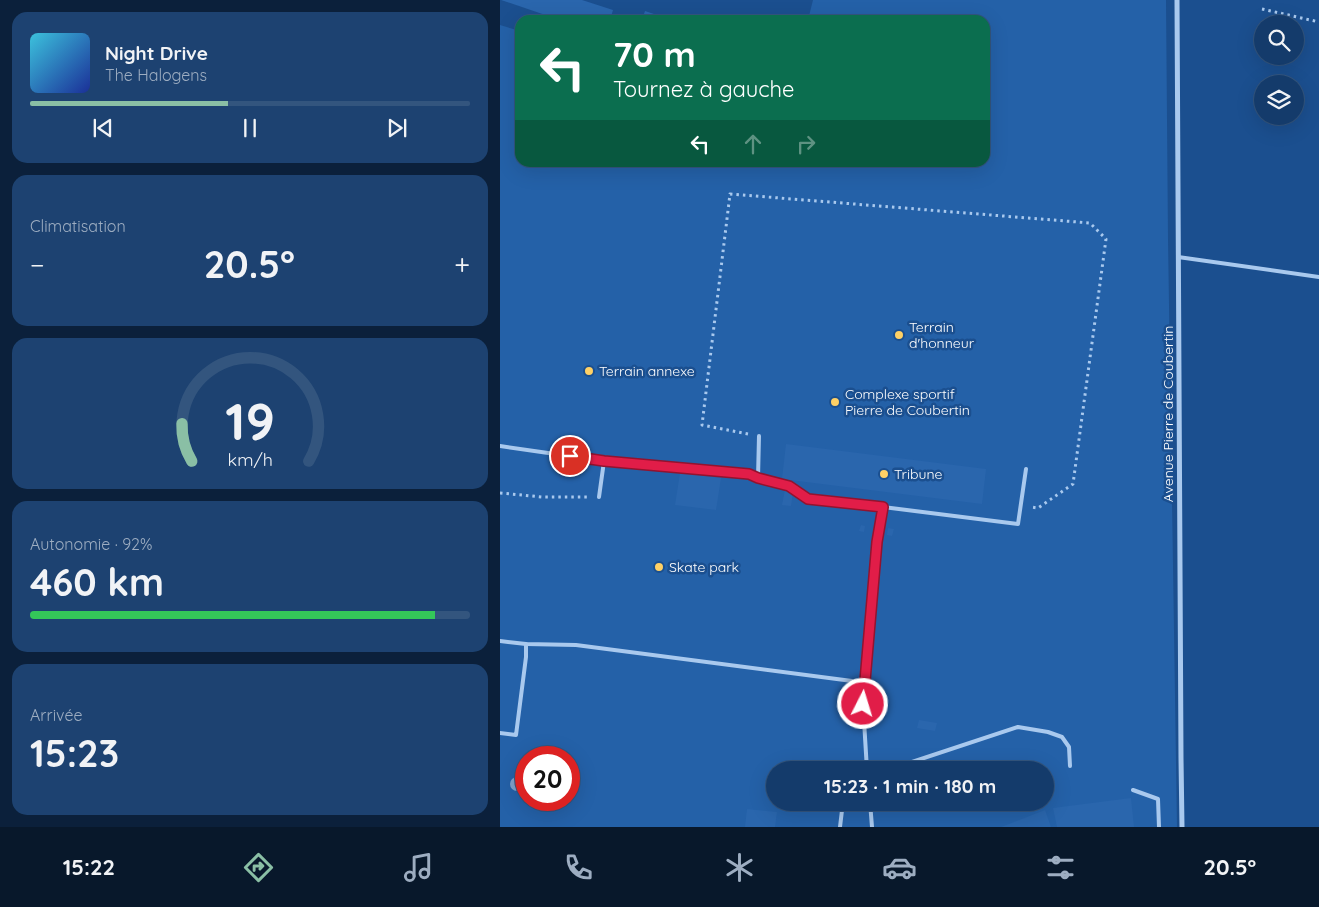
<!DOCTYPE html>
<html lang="fr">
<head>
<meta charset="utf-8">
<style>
	body { margin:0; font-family:Quicksand,sans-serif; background:#1d4271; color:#f1f3f6; height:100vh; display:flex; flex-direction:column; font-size:19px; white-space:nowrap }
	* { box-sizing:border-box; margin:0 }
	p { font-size:16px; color:#9dadc1 }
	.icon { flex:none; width:28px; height:28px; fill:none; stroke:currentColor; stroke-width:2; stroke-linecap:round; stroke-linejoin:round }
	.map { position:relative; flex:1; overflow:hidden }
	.sheet { display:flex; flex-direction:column; gap:12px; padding:12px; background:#0b203b; width:500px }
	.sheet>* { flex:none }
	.guide { position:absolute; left:15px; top:15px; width:475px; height:152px; border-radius:15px; box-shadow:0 5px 20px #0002,0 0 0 1px #33557e; background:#0b6e4f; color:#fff; overflow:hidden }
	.fabs { position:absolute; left:754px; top:15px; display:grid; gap:10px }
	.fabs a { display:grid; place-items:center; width:50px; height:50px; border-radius:50%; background:#143b6b; box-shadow:0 5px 20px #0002,0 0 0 1px #33557e; font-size:25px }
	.speed { position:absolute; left:15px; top:746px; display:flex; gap:10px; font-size:25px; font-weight:700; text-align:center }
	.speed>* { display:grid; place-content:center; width:65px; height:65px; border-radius:50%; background:#143b6b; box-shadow:0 5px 20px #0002,0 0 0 1px #33557e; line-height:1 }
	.speed .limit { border:8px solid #d22; background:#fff; color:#111 }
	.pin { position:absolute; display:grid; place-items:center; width:42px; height:42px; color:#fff; margin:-21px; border:2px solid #fff; border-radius:50%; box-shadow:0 1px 5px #0007 }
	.me { position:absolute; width:55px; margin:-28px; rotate:5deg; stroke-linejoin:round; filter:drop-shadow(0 0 4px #0008) }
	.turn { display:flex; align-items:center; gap:18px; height:105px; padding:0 15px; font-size:22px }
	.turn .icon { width:65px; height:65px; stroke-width:2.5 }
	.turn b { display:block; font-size:35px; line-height:42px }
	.lanes { display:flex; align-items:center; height:48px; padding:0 15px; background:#0003; justify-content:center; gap:25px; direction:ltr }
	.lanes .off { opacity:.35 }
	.big { font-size:38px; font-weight:800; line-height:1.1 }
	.sheet .card { flex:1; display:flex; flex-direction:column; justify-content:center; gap:8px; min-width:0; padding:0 18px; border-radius:15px; background:#1d4271 }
	.sheet .dial { align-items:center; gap:0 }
	.dial svg { height:130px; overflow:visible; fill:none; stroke:#33557e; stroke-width:7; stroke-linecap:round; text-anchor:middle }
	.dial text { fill:#f1f3f6; stroke:none }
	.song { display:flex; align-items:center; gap:15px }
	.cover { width:60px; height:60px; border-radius:8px; background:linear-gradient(135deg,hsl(190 70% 55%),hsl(230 70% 35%)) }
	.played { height:5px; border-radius:2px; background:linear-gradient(90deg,#8abfa5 45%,#33557e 45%) }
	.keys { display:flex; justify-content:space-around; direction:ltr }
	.heat { display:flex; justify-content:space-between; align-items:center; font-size:28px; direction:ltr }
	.charge { height:8px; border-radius:4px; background:linear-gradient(90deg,#34c759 92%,#33557e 0) }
	.trip { position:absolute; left:266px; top:761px; width:288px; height:50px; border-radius:25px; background:#143b6b; box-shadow:0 5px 20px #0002,0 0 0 1px #33557e; font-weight:800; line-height:50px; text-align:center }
	.tabs { display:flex; height:80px; justify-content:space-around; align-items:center; background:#08182b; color:#9dadc1 }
	.tabs .icon { width:35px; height:35px }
	.tabs .current { color:#8abfa5 }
	.tabs b { font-size:22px; color:#f1f3f6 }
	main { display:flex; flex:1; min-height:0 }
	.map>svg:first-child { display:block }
	.green { fill:#2461a8; fill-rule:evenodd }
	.building { fill:#2a66ad }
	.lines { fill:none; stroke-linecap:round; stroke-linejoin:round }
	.path { stroke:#a9c9ee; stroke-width:3; stroke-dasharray:2.5 4; stroke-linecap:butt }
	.service { stroke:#a9c9ee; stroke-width:4 }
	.minor { stroke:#a9c9ee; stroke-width:5 }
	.tree { fill:#7ea0ca }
	.route-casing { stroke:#92132f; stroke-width:12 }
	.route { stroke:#e11d48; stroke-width:9 }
	.poi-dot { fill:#ffd166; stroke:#1b4f8f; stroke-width:2 }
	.labels { text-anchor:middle; stroke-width:5; stroke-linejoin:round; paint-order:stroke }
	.poi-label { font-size:14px; fill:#fff; stroke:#1b4f8f; text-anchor:start }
	.street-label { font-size:14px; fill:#fff; stroke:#1b4f8f }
</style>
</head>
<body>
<main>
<section class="sheet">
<div class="card">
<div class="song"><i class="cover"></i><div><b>Night Drive</b><p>The Halogens</p></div></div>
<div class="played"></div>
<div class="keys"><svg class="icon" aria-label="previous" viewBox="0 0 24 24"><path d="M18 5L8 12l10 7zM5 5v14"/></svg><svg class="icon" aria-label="pause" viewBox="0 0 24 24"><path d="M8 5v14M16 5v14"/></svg><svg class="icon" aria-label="next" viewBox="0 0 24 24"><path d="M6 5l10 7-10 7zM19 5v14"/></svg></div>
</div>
<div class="card"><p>Climatisation</p>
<div class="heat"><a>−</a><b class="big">20.5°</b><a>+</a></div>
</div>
<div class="card dial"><svg viewBox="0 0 100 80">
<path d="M14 69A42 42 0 1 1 86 69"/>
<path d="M14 69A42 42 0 0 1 8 46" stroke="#8abfa5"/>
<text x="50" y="56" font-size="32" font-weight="700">19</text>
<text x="50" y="72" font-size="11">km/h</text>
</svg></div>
<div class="card"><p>Autonomie · 92%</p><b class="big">460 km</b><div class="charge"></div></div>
<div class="card"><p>Arrivée</p><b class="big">15:23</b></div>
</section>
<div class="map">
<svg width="819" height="827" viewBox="0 0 819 827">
	<rect width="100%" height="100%" fill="#1b4f8f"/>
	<!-- green -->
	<path class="green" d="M313 0H666L668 239 677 827H0V25L20 31V162H485V20H308ZM26 758H69V800H26ZM275 770H545V802H275Z"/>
	<!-- building -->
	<g class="building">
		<path d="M1 0H82L113 10 110 20H60Z"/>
		<path d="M145 11 157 15 155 20H142Z"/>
		<path d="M286 444 486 469 482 504 282 479Z"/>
		<path d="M180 473 221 478 216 510 175 505Z"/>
		<path d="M285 490 293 492 291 506 282 505Z"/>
		<path d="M361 525 365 526 364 532 359 531Z"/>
		<path d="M388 528 394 529 392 536 387 535Z"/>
		<path d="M419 720 437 723 435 731 417 728Z"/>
		<path d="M631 798 634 827H557L553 808Z"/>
		<path d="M247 809 277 812 275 827H245Z"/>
		<path d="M545 810 551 827H501Z"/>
	</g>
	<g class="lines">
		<!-- path -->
		<g class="path">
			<path d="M762 9 819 22"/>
			<path d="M248 434 202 425 230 194 590 223 606 239 573 484 538 508 531 507"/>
			<path d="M0 493 42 497H88"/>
		</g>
		<!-- service -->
		<g class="service">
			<path d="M678 257 819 277"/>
			<path d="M0 446 104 461 99 497"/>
			<path d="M104 461 249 474 258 478 289 486 308 499 383 507 518 524 526 469"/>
			<path d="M258 478 259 436"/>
			<path d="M0 641 26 644 76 645 352 681 363 704 367 770"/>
			<path d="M363 702 377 542 383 507"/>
			<path d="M0 733 16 735 26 657V644"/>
			<path d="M406 764 518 727 548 732 562 737 569 747 570 766"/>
			<path d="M633 790 658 799 659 827"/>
			<path d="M370 802 372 827"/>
			<path d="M340 827 343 802"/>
		</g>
		<!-- minor -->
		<path class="minor" d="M677 0 681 758 682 827"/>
	</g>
	<!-- trees -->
	<circle class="tree" cx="17" cy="784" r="7"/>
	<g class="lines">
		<defs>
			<path id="route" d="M70 456 104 461 249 474 258 478 289 486 308 499 383 507 377 542 363 704"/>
		</defs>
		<!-- route casing -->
		<use href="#route" class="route-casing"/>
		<!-- route -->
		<use href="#route" class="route"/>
	</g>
	<!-- markers -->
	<g class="poi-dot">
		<circle cx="399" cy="335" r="5"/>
		<circle cx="89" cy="371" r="5"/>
		<circle cx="335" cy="402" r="5"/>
		<circle cx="384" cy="474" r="5"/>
		<circle cx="159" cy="567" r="5"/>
	</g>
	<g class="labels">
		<!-- poi labels -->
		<g class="poi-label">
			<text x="409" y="332">Terrain<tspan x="409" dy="16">d'honneur</tspan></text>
			<text x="99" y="376">Terrain annexe</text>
			<text x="345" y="399">Complexe sportif<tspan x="345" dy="16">Pierre de Coubertin</tspan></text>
			<text x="394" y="479">Tribune</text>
			<text x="169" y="572">Skate park</text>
		</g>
		<!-- street labels -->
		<g class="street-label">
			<text transform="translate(668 414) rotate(-90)" y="5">Avenue Pierre de Coubertin</text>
		</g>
	</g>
</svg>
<div class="fabs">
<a><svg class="icon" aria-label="search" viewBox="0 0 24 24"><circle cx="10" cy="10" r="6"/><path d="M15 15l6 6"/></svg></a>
<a><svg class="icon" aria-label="layers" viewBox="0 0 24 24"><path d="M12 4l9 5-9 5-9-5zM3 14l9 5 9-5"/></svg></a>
</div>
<div class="speed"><div class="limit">20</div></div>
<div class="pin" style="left:70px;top:456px;background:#d93025"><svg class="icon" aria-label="arrive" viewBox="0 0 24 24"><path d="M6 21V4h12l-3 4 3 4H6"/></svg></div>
<svg class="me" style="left:363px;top:704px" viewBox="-20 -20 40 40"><circle r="17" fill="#e11d48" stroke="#fff" stroke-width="3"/><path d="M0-11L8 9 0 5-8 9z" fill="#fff"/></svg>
<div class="trip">15:23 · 1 min · 180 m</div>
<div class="guide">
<div class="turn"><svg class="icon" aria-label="left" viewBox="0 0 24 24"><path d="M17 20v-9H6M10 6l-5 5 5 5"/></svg><div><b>70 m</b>Tournez à gauche</div></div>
<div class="lanes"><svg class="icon" aria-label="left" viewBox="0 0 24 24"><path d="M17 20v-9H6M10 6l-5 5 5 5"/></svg><svg class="icon off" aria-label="ahead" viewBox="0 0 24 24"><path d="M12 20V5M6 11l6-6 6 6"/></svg><svg class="icon off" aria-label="right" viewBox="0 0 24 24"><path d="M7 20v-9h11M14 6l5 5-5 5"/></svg></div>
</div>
</div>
</main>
<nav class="tabs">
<b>15:22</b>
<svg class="icon current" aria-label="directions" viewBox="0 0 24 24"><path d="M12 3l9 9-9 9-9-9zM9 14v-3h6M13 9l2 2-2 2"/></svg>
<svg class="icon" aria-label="music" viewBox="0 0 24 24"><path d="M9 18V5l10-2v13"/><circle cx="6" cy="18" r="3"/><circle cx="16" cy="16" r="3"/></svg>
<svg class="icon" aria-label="phone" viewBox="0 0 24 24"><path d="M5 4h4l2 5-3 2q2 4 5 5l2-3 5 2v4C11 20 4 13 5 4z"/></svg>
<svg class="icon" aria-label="climate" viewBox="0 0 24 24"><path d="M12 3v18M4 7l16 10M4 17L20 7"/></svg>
<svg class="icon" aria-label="car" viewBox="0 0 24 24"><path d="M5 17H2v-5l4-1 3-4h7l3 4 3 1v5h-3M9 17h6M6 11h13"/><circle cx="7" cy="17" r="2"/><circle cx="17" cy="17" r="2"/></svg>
<svg class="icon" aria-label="filters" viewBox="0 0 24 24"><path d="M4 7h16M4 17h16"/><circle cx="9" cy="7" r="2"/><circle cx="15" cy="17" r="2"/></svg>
<b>20.5°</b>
</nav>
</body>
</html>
